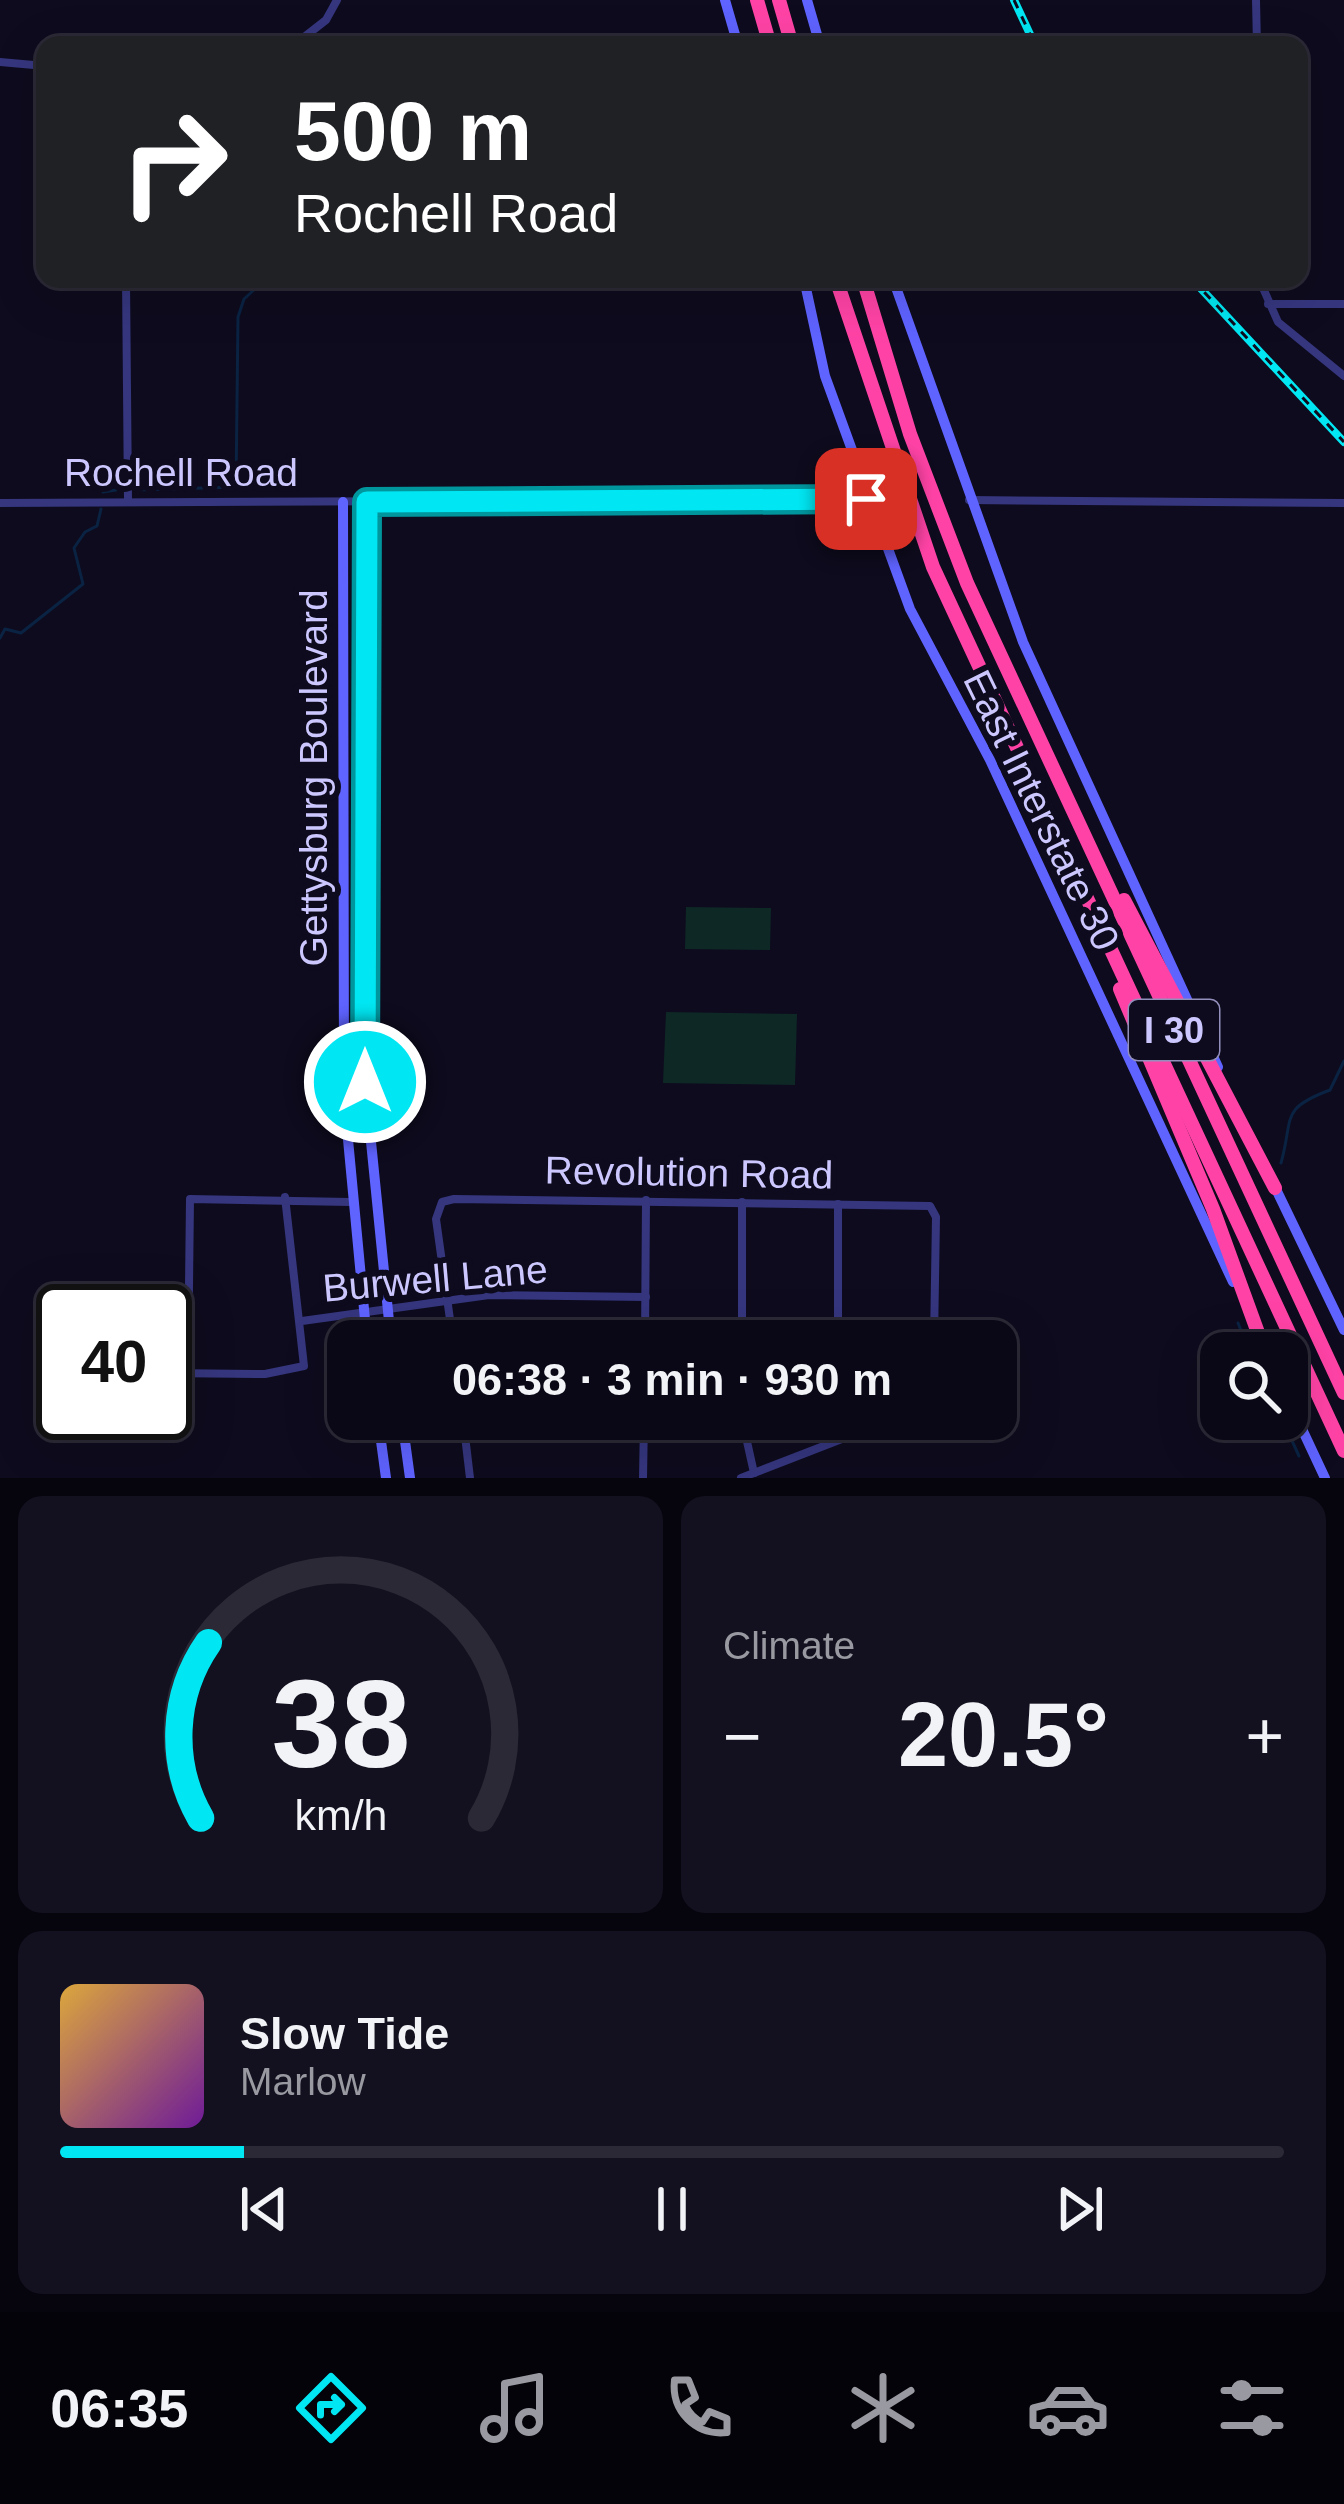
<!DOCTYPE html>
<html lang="en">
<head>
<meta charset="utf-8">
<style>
	body { margin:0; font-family:Arial,sans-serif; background:#13111f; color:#f1f3f6; height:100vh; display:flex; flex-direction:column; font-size:45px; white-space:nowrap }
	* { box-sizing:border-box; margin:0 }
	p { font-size:39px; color:#999aa1 }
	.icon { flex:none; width:66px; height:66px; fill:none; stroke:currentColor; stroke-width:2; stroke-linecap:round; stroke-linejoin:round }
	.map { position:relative; height:1478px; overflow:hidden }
	.panel { display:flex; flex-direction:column; gap:18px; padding:18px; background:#06040c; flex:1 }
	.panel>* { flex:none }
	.guide { position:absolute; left:36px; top:36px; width:1272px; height:252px; border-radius:24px; box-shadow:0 12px 48px #0002,0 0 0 3px #2a2935; background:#202124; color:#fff; overflow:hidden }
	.controls { position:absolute; left:1200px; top:1332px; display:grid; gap:24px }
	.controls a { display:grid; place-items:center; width:108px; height:108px; border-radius:24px; background:#0a0816; box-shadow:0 12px 48px #0002,0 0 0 3px #2a2935; font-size:60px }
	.speed { position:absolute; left:36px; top:1284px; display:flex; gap:24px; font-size:60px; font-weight:700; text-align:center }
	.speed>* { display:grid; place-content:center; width:156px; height:156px; border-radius:50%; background:#0a0816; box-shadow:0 12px 48px #0002,0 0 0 3px #2a2935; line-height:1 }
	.speed .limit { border:6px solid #111; border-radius:18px; background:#fff; color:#111 }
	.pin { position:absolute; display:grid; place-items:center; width:102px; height:102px; color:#fff; margin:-51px; border-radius:24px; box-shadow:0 6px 18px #0006 }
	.me { position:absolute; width:132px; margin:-66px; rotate:0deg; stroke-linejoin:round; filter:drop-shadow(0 0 9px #0008) }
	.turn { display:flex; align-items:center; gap:42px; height:252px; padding:0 60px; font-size:54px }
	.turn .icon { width:156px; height:156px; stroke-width:2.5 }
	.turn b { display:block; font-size:84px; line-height:102px }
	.big { font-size:90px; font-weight:800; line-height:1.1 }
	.panel .tile { flex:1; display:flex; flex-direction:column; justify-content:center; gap:18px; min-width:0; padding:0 42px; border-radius:24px; background:#13111f }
	.panel .dial { align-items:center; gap:0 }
	.dial svg { height:312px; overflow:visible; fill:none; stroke:#2a2935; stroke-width:7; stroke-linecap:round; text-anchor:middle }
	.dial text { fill:#f1f3f6; stroke:none }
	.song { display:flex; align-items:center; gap:36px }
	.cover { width:144px; height:144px; border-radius:18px; background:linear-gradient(135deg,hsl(40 70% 55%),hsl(280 70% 35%)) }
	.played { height:12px; border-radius:6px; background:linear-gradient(90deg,#00e7f3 15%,#2a2935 15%) }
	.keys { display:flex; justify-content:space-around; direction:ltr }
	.heat { display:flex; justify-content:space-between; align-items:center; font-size:66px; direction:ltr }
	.panel .tiles { flex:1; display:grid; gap:18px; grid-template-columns:1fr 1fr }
	.tile:last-child { grid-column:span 2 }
	.trip { position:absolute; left:327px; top:1320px; width:690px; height:120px; border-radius:24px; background:#0a0816; box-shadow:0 12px 48px #0002,0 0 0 3px #2a2935; font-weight:800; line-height:120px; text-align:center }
	.tab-bar { display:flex; height:192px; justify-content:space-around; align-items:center; background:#040309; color:#999aa1 }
	.tab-bar .icon { width:84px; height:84px }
	.tab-bar .active { color:#00e7f3 }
	.tab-bar b { font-size:54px; color:#f1f3f6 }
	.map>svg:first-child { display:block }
	.green { fill:#0e2826 }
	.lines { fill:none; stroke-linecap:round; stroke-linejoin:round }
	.stream { stroke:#0a2343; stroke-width:3 }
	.street { stroke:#35367e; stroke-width:8 }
	.secondary { stroke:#5f63ff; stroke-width:10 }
	.highway { stroke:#ff43a6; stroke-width:14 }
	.rail-casing { stroke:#00e7f3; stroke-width:8 }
	.rail { stroke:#0e0b1e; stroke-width:3; stroke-dasharray:9; stroke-linecap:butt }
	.route-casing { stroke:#00969e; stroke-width:30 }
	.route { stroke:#00e7f3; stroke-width:21 }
	.labels { text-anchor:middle; stroke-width:12; stroke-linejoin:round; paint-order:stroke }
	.shield { fill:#0e0b1e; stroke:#938fbc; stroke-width:3 }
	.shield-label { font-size:36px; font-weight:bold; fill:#ccc8ff }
	.street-label { font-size:39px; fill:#ccc8ff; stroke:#0e0b1e }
</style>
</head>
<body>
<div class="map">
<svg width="1344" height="1478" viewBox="0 0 1344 1478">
	<rect width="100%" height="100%" fill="#0e0b1e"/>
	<!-- green -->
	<g class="green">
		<path d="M686 907 771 908 770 950 685 949Z"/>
		<path d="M666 1012 797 1014 795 1085 663 1083Z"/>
	</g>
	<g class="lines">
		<!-- stream -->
		<g class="stream">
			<path d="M137 490 236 487 238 317 244 299 266 279"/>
			<path d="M103 492 116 490"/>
			<path d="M0 638 5 629 21 633 83 584 74 548 85 532 97 526 101 509"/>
			<path d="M1281 1163C1294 1117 1279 1109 1330 1090L1344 1061"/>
			<path d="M1238 1323 1248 1347"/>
			<path d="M1282 1419 1299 1456"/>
		</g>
		<!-- street -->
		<g class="street">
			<path d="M1256 0 1257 45"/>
			<path d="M294 45 326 20 337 0"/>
			<path d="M0 62 45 66"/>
			<path d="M126 279 128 501"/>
			<path d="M1259 279 1278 322 1344 376"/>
			<path d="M1268 304H1344"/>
			<path d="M969 500 1344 503"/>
			<path d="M0 503 866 499"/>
			<path d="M838 1204V1341"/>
			<path d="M302 1321 489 1295 646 1297"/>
			<path d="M453 1341 436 1219 442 1202 454 1199 930 1206 936 1217 934 1341"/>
			<path d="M645 1341 646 1200"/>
			<path d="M742 1341V1202"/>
			<path d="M165 1373 265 1374 304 1366 285 1197"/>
			<path d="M188 1373 190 1199 350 1202"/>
			<path d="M463 1419 470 1478"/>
			<path d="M742 1419 754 1473"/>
			<path d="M843 1419 847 1435"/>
			<path d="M643 1478 644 1419"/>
			<path d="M741 1478 865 1430 921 1425 931 1419"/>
		</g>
		<!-- secondary -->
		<g class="secondary">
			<path d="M725 0 738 45"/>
			<path d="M807 0 820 45"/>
			<path d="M804 279 825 376 910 609 990 760 1233 1282"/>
			<path d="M893 279 1023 642 1218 1067"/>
			<path d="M343 502 344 1097 367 1341"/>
			<path d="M367 502 365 1082 391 1341"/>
			<path d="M1272 1181 1344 1330"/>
			<path d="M1287 1397 1325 1478"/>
			<path d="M378 1419 386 1478"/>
			<path d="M402 1419 410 1478"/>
		</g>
		<!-- highway -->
		<g class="highway">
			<path d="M757 0 770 45"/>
			<path d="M779 0 792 45"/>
			<path d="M836 279 933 567 1344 1451"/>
			<path d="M863 279 910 434 967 583 1344 1393"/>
			<path d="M1124 900 1275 1188"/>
			<path d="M1120 989 1213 1209 1261 1341"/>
		</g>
		<defs>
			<g id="rail">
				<path d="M1014 0 1035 45"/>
				<path d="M1192 279 1344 442"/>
			</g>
		</defs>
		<!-- rail casing -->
		<use href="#rail" class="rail-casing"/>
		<!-- rail -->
		<use href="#rail" class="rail"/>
	</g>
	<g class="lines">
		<defs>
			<path id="route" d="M365 1082 367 502 866 499"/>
		</defs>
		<!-- route casing -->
		<use href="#route" class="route-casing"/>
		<!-- route -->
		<use href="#route" class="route"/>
	</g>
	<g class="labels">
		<!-- shield labels -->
		<rect class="shield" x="1129" y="1000" width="90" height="60" rx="9"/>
		<g class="shield-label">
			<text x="1174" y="1043">I 30</text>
		</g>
		<!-- street labels -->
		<g class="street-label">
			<text x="181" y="486">Rochell Road</text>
			<text transform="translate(313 778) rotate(-90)" y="14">Gettysburg Boulevard</text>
			<text transform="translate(1042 810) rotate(64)" y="14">East Interstate 30</text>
			<text transform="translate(689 1172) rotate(1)" y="14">Revolution Road</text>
			<text transform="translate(435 1278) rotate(-5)" y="14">Burwell Lane</text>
		</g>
	</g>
</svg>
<div class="controls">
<a><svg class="icon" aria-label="search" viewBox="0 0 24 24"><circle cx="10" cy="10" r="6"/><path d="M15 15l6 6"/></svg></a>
</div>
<div class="speed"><div class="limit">40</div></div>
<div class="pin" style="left:866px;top:499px;background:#d93025"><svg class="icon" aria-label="arrive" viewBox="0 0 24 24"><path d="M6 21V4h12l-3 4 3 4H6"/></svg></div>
<svg class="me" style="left:365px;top:1082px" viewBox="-20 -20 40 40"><circle r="17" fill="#00e7f3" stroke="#fff" stroke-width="3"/><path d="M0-11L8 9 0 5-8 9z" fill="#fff"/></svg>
<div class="trip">06:38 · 3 min · 930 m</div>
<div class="guide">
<div class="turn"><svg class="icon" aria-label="right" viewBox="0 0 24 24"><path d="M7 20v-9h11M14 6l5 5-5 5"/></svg><div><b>500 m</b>Rochell Road</div></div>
</div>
</div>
<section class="panel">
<div class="tiles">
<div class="tile dial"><svg viewBox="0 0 100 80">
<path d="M14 69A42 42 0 1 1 86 69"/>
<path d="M14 69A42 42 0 0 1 16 24" stroke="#00e7f3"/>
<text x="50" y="56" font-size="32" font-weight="700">38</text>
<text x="50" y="72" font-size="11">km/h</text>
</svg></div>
<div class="tile"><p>Climate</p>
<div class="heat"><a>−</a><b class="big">20.5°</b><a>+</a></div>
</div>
<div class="tile">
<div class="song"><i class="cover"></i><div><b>Slow Tide</b><p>Marlow</p></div></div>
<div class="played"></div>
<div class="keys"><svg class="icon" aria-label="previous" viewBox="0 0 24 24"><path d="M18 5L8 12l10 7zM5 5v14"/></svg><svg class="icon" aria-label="pause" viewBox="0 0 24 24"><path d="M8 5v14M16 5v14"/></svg><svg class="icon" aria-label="next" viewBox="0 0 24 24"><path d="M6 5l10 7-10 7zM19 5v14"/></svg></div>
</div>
</div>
</section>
<nav class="tab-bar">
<b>06:35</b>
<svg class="icon active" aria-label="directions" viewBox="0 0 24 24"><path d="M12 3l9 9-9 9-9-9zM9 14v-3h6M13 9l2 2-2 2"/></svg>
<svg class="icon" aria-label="music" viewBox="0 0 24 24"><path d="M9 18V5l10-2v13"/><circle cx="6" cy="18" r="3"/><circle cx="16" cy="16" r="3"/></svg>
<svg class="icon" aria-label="phone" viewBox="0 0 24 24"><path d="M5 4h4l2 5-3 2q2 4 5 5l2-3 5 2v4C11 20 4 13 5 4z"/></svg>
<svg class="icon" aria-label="climate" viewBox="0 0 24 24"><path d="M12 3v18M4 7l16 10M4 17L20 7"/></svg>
<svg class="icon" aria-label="car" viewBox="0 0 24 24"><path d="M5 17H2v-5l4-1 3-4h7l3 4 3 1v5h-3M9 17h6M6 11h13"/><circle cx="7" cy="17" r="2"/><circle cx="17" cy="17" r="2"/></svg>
<svg class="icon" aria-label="filters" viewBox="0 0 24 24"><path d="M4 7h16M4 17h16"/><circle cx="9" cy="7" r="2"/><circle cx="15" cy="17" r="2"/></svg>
</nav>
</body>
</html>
